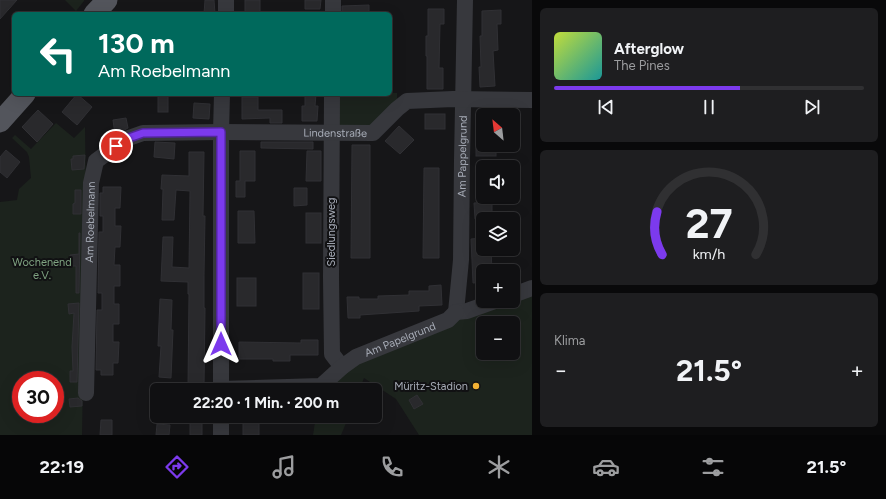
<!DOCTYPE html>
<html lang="de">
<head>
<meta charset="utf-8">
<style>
	body { margin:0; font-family:Figtree,sans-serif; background:#1e1e20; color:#f1f3f6; height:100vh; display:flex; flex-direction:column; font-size:15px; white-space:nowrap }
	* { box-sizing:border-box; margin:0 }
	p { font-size:13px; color:#9c9d9f }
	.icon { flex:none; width:22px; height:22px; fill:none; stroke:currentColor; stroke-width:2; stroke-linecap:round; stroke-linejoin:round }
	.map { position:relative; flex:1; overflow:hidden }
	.drawer { display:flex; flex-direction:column; gap:8px; padding:8px; background:#09090a; width:354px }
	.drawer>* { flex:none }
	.hud { position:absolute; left:12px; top:12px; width:380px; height:84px; border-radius:6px; box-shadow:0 4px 16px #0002,0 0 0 1px #303032; background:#00695c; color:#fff; overflow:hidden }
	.needle { width:26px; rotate:332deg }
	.buttons { position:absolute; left:476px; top:108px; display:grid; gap:8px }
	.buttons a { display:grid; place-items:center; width:44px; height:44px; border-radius:6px; background:#101012; box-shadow:0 4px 16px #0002,0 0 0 1px #303032; font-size:20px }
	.speed { position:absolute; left:12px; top:371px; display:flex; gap:8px; font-size:20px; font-weight:700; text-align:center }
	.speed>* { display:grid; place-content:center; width:52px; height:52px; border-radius:50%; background:#101012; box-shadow:0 4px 16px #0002,0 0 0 1px #303032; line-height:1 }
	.speed .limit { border:6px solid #d22; background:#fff; color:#111 }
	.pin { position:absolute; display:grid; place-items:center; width:34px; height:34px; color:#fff; margin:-17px; border:2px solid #fff; border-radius:50%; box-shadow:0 1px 4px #0007 }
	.me { position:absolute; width:44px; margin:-22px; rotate:0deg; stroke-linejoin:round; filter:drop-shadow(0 0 3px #0008) }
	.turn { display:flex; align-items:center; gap:14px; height:84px; padding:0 20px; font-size:18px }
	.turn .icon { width:52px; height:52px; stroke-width:2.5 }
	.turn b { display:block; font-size:28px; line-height:34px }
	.big { font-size:30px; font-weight:700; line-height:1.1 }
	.drawer .widget { flex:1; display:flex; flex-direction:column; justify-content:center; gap:6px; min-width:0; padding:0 14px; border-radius:6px; background:#1e1e20 }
	.drawer .dial { align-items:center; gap:0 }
	.dial svg { height:104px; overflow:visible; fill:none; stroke:#303032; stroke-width:7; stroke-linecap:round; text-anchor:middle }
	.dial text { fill:#f1f3f6; stroke:none }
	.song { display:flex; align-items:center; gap:12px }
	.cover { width:48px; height:48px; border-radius:6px; background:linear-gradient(135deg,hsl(70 70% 55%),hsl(180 70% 35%)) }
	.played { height:4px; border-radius:2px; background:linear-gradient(90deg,#7c3aed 60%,#303032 60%) }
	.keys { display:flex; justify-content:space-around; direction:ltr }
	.heat { display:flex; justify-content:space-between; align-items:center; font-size:22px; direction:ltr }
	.trip { position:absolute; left:150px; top:383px; width:232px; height:40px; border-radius:6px; background:#101012; box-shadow:0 4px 16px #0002,0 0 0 1px #303032; font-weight:700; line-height:40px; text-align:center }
	.tabs { display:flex; height:64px; justify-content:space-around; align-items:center; background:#060607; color:#9c9d9f }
	.tabs .icon { width:28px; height:28px }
	.tabs .selected { color:#7c3aed }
	.tabs b { font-size:18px; color:#f1f3f6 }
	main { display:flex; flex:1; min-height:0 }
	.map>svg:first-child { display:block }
	.green { fill:#1c231d; fill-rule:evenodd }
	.building { fill:#29292c; stroke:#303034 }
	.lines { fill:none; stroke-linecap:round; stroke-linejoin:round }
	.minor { stroke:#37383d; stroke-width:16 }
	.major { stroke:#53555c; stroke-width:21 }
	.route-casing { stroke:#51269a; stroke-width:10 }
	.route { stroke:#7c3aed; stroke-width:7 }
	.poi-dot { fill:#f2b134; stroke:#111113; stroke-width:1.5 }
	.labels { text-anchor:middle; stroke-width:4; stroke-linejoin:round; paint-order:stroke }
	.street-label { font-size:11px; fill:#a8adb8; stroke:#111113 }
	.park-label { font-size:11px; fill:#7fa381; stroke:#111113 }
	.poi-label { font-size:11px; fill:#a8adb8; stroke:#111113; text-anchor:end }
</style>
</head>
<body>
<main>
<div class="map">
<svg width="532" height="435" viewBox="0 0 532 435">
	<rect width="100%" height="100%" fill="#161618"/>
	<!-- green -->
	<g class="green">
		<path d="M65 0H84V1L76 11Z"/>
		<path d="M390 93H397V109L373 133H331L332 94H390Z"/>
		<path d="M56 123 74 138 85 127 86 200 82 435H0V202L17 200 19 189 31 178 29 157 27 152 12 138 15 135 31 149ZM21 380H55V414H21Z"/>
		<path d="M532 294V435H419L396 399 364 378 359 390H320L342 367 467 315ZM483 323H513V353H483Z"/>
		<path d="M316 416H349L341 435H313Z"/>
	</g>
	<!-- building -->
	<g class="building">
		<path d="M0 0H17L0 19Z"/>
		<path d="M205 0H214L215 14H204Z"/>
		<rect x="245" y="0" width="15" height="14"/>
		<path d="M305 0H321L320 9H305Z"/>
		<path d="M369 5V14H342V6Z"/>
		<path d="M428 9H444V24H440L439 68H443V89H427V56H426V36H428Z"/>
		<path d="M501 10V24H497L498 50 493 51 495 86 480 87 479 67H481L480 36H482V11Z"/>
		<path d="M77 94 92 107 77 125 62 112Z"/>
		<rect x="158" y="94" width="10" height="18"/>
		<path d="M305 94H316L315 106H318L317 121H302V106H305Z"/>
		<path d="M242 97H258V110H282V123H270V118L242 119Z"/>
		<path d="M194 103 210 104 209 119 193 118Z"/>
		<path d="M38 110 53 124 37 142 22 127Z"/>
		<rect x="425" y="114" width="20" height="15"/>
		<path d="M126 118 128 128 115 135 113 120Z"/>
		<path d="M399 126 414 140 400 154 385 141Z"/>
		<path d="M155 142 175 143 174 159 154 157Z"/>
		<path d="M261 142H313V149L261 148Z"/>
		<path d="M352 145H370V258H351Z"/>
		<rect x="476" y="145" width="20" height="11"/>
		<path d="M6 150 20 162 7 178 0 172V157Z"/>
		<path d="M240 151H255V181H245V197H236V181H240Z"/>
		<path d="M307 151H321V181H306Z"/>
		<path d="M189 152H204L203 216H205L204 276V308H205L204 387H188L189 294H188V282L161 281 163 237H173L172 267 189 268 190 191 176 190 174 220H162L163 189H161L162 175 189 176Z"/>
		<path d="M85 155 84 169 72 170 71 159H73V156Z"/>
		<path d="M424 168H439V258H423Z"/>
		<path d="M103 187H121L120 208H115V226H121L120 247H115L114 265H120V286H114V304H119V324H113V342H119L118 363H113V375H101V370H96L97 310H102V293H98L99 232H103V216H100V193H103Z"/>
		<path d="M294 188H307V205L294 206Z"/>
		<path d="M75 190H81V214H73V204L75 203Z"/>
		<path d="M492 202V218L475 219 474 203Z"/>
		<path d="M238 211H254L255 243H238Z"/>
		<rect x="306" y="213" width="15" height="30"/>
		<path d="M79 233H80L79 293H76V266H71L70 255 79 254Z"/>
		<path d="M483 238V249H491L492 271H483V282L473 283 471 239Z"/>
		<rect x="303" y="273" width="16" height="36"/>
		<rect x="237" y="278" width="19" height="28"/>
		<path d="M441 285 442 305 419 306V311L360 315V318H348L347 297H359V299H378V296L409 295V291H429V286Z"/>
		<path d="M160 299 172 300 171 330H173L171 378 159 377 161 346H158Z"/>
		<path d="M79 303 77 382H70V371H73L72 347 74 313 69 314 68 304Z"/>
		<path d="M301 340H318V355H290V361H273V359H239V342L301 343Z"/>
		<path d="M417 395 423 404 414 409 409 400Z"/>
		<path d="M78 398 82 401V406L70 407 69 399Z"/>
		<rect x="190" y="416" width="12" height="19"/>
		<path d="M101 420H112V435H100Z"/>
		<rect x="243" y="420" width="16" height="15"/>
		<path d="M157 424 170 425 169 435H156Z"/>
	</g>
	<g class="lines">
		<!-- minor -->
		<g class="minor">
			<path d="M226 14V0"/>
			<path d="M333 14V0"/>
			<path d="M332 94 331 278 332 354 342 367"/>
			<path d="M513 295 532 288"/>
			<path id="s1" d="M456 312 461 260 462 160 465 0"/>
			<path d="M456 312 467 311 495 301"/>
			<path id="s2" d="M221 389 321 386 342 367 356 357 448 320 456 312"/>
			<path d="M221 390V132L222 94"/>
			<path id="s3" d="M86 393 91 183 96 161 126 139 143 133 221 132 373 133 397 109 407 101 453 99 532 100"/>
			<path d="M221 435V416"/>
		</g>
		<!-- major -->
		<g class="major">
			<path d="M94 14 107 0"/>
			<path d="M0 122 25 94"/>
		</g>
	</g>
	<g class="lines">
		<defs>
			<path id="route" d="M116 146 126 139 143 133 221 132V344"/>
		</defs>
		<!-- route casing -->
		<use href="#route" class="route-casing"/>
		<!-- route -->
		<use href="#route" class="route"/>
	</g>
	<!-- markers -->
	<circle class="poi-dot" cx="476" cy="386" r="4"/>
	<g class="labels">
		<!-- street labels -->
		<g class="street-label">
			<text dy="4" stroke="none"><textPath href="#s3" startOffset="480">Lindenstraße</textPath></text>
			<text dy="4" stroke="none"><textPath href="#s1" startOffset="156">Am Pappelgrund</textPath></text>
			<text dy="4" stroke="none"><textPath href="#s3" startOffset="171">Am Roebelmann</textPath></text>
			<text transform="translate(331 232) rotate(-90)" y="4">Siedlungsweg</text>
			<text dy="4" stroke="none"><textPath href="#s2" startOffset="193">Am Papelgrund</textPath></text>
		</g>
		<!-- park labels -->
		<g class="park-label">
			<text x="42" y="266">Wochenend<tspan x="42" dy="13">e.V.</tspan></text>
		</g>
		<!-- poi labels -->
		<g class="poi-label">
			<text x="468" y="390">Müritz-Stadion</text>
		</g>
	</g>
</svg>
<div class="buttons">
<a><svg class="needle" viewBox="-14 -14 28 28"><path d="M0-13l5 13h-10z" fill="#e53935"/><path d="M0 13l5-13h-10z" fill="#9c9d9f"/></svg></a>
<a><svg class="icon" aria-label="sound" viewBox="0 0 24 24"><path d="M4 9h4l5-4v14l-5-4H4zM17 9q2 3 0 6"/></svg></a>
<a><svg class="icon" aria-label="layers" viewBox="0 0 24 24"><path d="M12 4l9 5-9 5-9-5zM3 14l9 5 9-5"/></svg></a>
<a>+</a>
<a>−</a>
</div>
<div class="speed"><div class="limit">30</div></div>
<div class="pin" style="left:116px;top:146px;background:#d93025"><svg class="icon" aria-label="arrive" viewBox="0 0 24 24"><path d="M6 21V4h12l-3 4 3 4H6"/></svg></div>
<svg class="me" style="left:221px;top:344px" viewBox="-20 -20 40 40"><path d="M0-17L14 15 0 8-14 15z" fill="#7c3aed" stroke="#fff" stroke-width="4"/></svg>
<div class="trip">22:20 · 1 Min. · 200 m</div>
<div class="hud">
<div class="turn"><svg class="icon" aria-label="left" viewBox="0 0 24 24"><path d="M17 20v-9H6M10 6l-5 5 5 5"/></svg><div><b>130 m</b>Am Roebelmann</div></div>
</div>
</div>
<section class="drawer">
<div class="widget">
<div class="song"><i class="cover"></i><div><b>Afterglow</b><p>The Pines</p></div></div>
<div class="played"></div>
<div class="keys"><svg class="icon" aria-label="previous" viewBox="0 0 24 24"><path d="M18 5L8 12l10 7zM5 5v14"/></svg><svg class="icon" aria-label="pause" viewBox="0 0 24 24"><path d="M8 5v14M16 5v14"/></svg><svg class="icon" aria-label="next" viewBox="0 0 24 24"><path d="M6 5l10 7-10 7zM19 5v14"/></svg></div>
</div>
<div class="widget dial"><svg viewBox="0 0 100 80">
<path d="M14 69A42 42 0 1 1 86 69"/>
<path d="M14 69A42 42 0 0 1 10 36" stroke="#7c3aed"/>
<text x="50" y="56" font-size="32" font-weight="700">27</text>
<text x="50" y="72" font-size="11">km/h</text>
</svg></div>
<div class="widget"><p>Klima</p>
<div class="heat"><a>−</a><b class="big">21.5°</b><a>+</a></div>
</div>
</section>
</main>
<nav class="tabs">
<b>22:19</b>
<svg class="icon selected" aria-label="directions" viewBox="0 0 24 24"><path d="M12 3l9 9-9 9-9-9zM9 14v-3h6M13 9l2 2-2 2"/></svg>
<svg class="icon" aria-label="music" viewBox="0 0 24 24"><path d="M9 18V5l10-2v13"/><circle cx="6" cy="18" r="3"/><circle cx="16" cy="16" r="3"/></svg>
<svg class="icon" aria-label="phone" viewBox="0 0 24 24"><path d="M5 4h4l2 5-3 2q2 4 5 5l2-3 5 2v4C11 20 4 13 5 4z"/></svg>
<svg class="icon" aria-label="climate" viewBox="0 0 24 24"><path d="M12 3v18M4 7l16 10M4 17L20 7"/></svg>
<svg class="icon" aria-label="car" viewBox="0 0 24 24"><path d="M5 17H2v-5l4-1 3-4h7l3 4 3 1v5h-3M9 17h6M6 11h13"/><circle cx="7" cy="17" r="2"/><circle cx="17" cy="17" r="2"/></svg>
<svg class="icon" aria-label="filters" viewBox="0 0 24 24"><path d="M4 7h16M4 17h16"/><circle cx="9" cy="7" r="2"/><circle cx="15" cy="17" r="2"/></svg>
<b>21.5°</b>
</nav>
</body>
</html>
